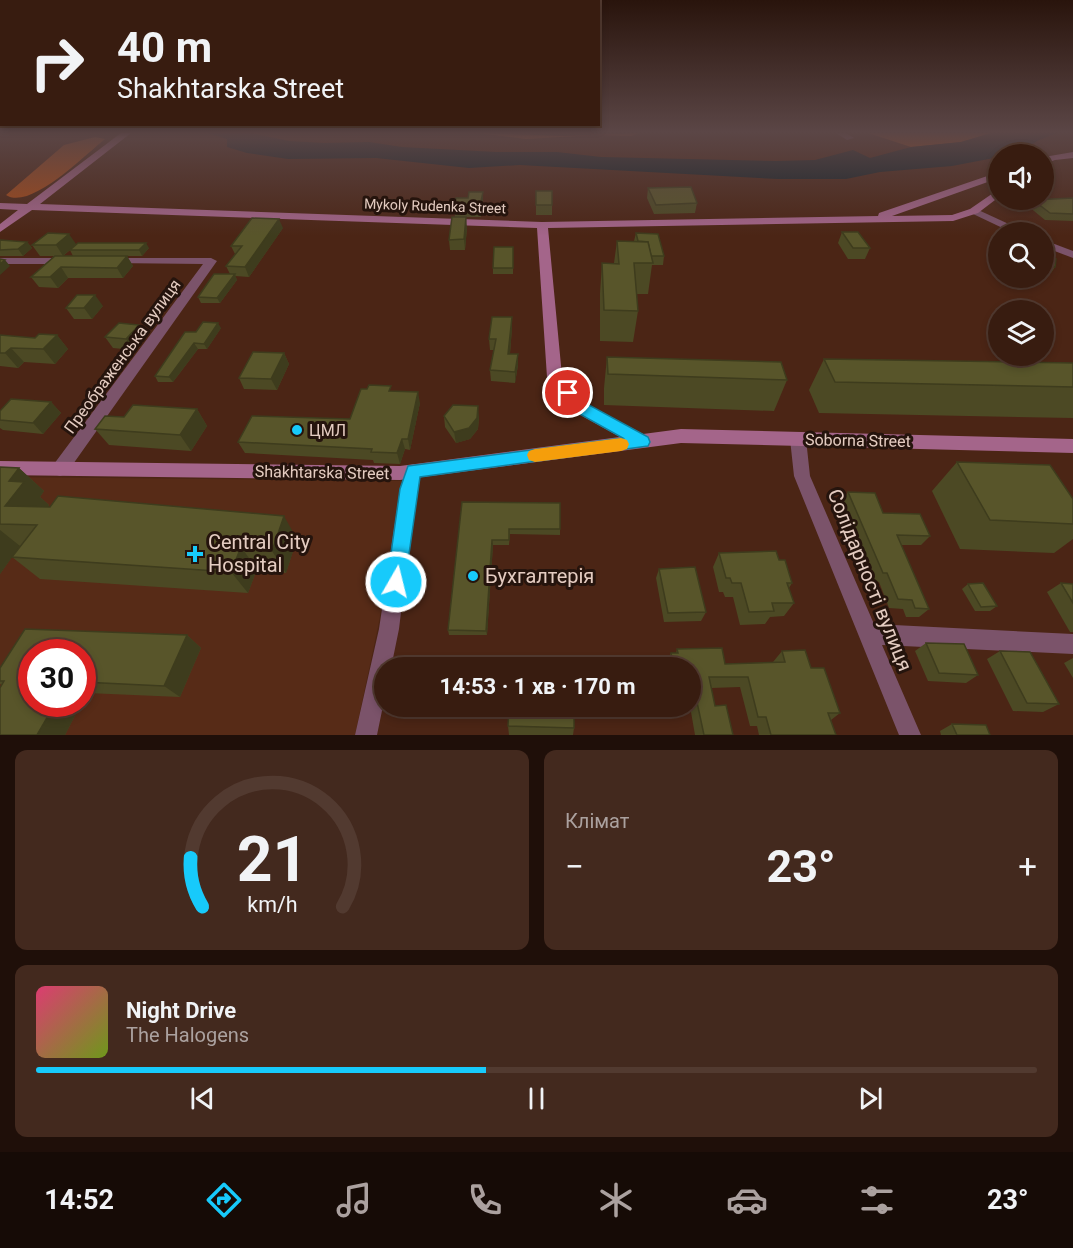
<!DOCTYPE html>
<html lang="uk">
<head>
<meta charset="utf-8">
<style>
	body { margin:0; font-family:Roboto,sans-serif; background:#43291e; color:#f1f3f6; height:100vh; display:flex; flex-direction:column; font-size:22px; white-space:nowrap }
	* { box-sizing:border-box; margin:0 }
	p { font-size:20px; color:#aba19f }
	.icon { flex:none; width:33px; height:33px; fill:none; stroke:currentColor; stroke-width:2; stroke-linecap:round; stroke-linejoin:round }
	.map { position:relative; height:735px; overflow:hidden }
	.details { display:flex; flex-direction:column; gap:15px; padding:15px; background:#1f0f09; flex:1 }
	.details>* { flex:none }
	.hud { position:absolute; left:0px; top:0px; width:600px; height:126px; box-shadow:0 3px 9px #0003,0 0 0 2px #523a30; background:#381c10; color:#f1f3f6; overflow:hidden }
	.fabs { position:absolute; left:988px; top:144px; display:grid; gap:12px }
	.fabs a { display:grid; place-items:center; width:66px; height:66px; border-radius:50%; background:#381c10; box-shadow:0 3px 9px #0003,0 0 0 2px #523a30; font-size:30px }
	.speed { position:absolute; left:18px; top:639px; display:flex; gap:12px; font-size:30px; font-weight:700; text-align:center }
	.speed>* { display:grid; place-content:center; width:78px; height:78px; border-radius:50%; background:#381c10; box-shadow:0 3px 9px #0003,0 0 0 2px #523a30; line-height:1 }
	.speed .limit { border:9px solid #d22; background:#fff; color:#111 }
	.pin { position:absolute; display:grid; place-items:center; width:51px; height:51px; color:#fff; margin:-26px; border:3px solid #fff; border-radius:50%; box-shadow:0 2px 6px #0007 }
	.me { position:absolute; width:66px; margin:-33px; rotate:8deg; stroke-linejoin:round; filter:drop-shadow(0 0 4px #0008) }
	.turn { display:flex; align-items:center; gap:21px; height:126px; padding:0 18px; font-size:27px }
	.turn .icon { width:78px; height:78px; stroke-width:2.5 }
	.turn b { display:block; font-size:42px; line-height:51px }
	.big { font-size:45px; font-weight:700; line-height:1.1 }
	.details .card { flex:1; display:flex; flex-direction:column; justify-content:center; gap:9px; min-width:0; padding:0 21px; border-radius:12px; background:#43291e }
	.details .dial { align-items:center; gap:0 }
	.dial svg { height:156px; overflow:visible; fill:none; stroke:#523a30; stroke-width:7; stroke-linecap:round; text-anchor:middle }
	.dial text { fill:#f1f3f6; stroke:none }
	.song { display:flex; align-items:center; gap:18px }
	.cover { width:72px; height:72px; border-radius:9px; background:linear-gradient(135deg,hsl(340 70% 55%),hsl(80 70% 35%)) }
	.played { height:6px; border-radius:3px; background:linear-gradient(90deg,#17cafb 45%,#523a30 45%) }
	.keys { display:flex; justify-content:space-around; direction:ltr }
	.heat { display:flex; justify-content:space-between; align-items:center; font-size:33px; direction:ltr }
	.details .tiles { flex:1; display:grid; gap:15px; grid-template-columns:1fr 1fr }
	.card:last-child { grid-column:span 2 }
	.trip { position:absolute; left:374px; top:657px; width:327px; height:60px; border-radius:30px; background:#381c10; box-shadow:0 3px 9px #0003,0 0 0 2px #523a30; font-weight:700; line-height:60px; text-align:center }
	.dock { display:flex; height:96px; justify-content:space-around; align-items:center; background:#160b06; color:#aba19f }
	.dock .icon { width:42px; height:42px }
	.dock .active { color:#17cafb }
	.dock b { font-size:27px; color:#f1f3f6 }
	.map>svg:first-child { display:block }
	.built { fill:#572b17; fill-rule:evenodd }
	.forest { fill:#a74917 }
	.water { fill:#0e2027 }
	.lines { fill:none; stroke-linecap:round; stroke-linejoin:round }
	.street { fill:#7b536a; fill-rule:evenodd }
	.secondary { fill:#a4658a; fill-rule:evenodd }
	.wall { fill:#4c4924; fill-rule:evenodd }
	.shaded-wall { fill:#3e3c1d }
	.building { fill:#58552a; stroke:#3e3c1d; stroke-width:1.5 }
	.route { fill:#17cafb; stroke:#0f83a3; stroke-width:1.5 }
	.slow { fill:#f59e0b }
	.poi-dot { fill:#17cafb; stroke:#25140d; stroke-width:2 }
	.labels { text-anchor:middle; stroke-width:6; stroke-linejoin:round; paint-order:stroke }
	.far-street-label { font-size:14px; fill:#e4ccc1; stroke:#25140d }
	.street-label { font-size:16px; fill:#e4ccc1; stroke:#25140d }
	.poi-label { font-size:16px; fill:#e4ccc1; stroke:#25140d; text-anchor:start }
	.near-poi-label { font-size:20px; fill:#e4ccc1; stroke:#25140d; text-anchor:start }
	.near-street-label { font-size:20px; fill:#e4ccc1; stroke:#25140d }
</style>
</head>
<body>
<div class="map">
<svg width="1073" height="735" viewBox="0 0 1073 735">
	<rect width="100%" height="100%" fill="#4b2515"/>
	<!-- built -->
	<path class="built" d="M0 477 403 481 378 627 355 735H0ZM32 652H82V704H32Z"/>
	<!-- forest -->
	<g class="forest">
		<path d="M476 133 565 136 639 133 631 136 596 135 526 139Z"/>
		<path d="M868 133H991L961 142 911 147Z"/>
		<path d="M95 137 105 139C85 155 30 211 6 195L64 145Z"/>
	</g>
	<!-- water -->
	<path class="water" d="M208 133H250L289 141 324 143 369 142 402 147 496 152H557L601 157 776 161 815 160 853 150 870 158 911 147 961 142 991 133H1057L1039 140 1019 152 999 154V157L952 166 880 172 846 179H778L520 165 469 168 376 158 288 159 247 153 227 147V139Z"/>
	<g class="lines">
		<!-- street -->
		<g class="street">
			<path d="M836 133H846L854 138 847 140Z"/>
			<path d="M974 208 1022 230 1023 232H1011L971 213 969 211Z"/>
			<path d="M1044 240 1073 251V258L1044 247Z"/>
			<path d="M0 258H65L71 261 65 264H0Z"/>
			<path d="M114 258H211L217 261 66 474 60 476 54 474 52 469 54 464 203 264 110 263 108 261Z"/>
			<path d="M798 433 803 435 806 439 810 476 874 624 1073 634V654L882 645 921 735H899L794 476 790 439 793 435Z"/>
			<path d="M414 464 420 466 422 471 416 489 399 629 391 668H384V701L377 735H355L379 629 400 489 408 466Z"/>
		</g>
		<!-- secondary -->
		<g class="secondary">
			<path d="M121 133H131L40 204 542 222 878 216 879 213 999 172V178L892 216 952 215 970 209 999 189V197L978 213 953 221 548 228 562 376 587 404 643 434 681 429 1073 439V453L681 443 400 480 0 475V461L400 466 620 437 575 412 547 377 537 228 32 210 0 232V224L18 210 0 209V203L27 204Z"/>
			<path d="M1073 152V158L1055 160 1044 164V157Z"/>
		</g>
	</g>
	<!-- wall -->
	<g class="wall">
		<path d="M648 188 697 203 695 213 654 214 647 198Z"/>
		<rect x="536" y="191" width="16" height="24"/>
		<path d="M483 192V202L481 217H455L454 206 468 198Z"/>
		<path d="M1073 198V221L1045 220 1028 206 1032 200Z"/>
		<path d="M283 228 249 277 235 276 237 280 220 303H201L198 297 230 274 226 266 235 254 231 246Z"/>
		<path d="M467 228 465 250H450L449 240Z"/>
		<path d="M842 232 870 248 865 259H848L838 243Z"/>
		<path d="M636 233 664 256 663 265H652L648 294H636L638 311 633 342 600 341V293L602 263H614L617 241H634Z"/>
		<path d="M0 240 27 242 32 248 23 256H0Z"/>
		<path d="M76 244 149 248 142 256H127L133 266 123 278H68L58 288 39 287 31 277 54 256H40L32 245ZM75 246 70 250 73 256H63Z"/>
		<path d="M513 247V274H493V268Z"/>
		<path d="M1044 258 1055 267 1051 273H1045L1044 274Z"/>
		<path d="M103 306 92 319H74L66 308Z"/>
		<path d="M512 317V328L510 354H518V365L515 383 491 381 490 370 494 350H490L489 339Z"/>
		<path d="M221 328 207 349H198L173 382H158L155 376 196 332Z"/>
		<path d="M0 335 35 338 57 335 68 349 55 364 24 362 18 368 0 366Z"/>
		<path d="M146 336 133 350 113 348 105 337Z"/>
		<path d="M284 353 289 364 277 390 244 389 239 378Z"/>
		<path d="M607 357 787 380 774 411 604 405V388Z"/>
		<path d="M824 359 1073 363V418L819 413 809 390Z"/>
		<path d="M392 391 420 403 410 450 405 449 400 464 374 463 373 460 245 453 238 442 350 419Z"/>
		<path d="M51 402 61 413 43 434 3 430 0 428V411Z"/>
		<path d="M197 409 207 426 191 451 109 445 95 429 124 417Z"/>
		<path d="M444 416 479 417 478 429 470 439 456 443 445 427Z"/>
		<path d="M957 462 1073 524V539L1054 553 960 549 932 491Z"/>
		<path d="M0 467 19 468 44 491 40 497 49 505 47 507 297 539 286 573 257 569 248 593 40 579 12 557 0 574Z"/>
		<path d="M848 492 883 513 930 536 921 545H901L929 609 919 617H906L903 609 889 608 879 582 874 581 841 502Z"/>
		<path d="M462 502 560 529V535L510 534 509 545H493L487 635H449L448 630Z"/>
		<path d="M719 553 779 560 792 583 789 588 794 603 784 616 770 617 765 624 740 625 733 597H725L723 592H719L713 567Z"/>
		<path d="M659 569 706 612 701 621 664 622 656 578Z"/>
		<path d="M1061 583 1073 584V632H1070L1047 592Z"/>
		<path d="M968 584 997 606 990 611H975L962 589Z"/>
		<path d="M25 629 187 635 201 648 180 697 87 693 82 701V652H32V704H81L65 735H0V688L2 685 0 684V668Z"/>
		<path d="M926 643 978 675 966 683 928 681 915 651Z"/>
		<path d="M677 649 725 664 773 662 782 651 811 668 840 713 831 720 836 735H759L757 726H750L740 687 711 688 715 706 733 735H695L691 712H675L674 706H690V668H667L666 664 671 653H676Z"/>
		<path d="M1000 651 1059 704 1043 712 1013 711 987 659Z"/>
		<path d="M1073 658V678L1064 663Z"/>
		<path d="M952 724 990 735H941L940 731Z"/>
		<path d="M508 726 574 728 573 735H509Z"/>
	</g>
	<!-- shaded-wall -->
	<g class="shaded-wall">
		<path d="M483 192V202L481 217 480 206Z"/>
		<path d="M466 217 467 228 465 250 464 239Z"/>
		<path d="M279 219 283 228 249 277 245 267Z"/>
		<path d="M69 234 76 244 63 256 56 245Z"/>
		<path d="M27 242 32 248 23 256 18 249Z"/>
		<path d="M146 243 149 248 142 256 139 250Z"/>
		<path d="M127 256 133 266 123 278 117 268Z"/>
		<path d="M5 260 10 266 0 275V264Z"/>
		<path d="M61 267 68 278 58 288 50 277Z"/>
		<path d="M235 274 237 280 220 303 217 298Z"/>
		<path d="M95 295 103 306 92 319 84 308Z"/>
		<path d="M512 317V328L509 365 508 354Z"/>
		<path d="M218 323 221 328 207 349 204 344Z"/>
		<path d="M139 325 146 336 133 350 126 339Z"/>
		<path d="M57 335 68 349 55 364 43 349Z"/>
		<path d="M194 343 198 349 173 382 169 377Z"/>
		<path d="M11 348 24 362 18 368 5 353Z"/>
		<path d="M284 353 289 364 277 390 271 379Z"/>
		<path d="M518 354V365L515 383V372Z"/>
		<path d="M418 392 420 403 410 450 408 439Z"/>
		<path d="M51 402 61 413 43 434 33 423Z"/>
		<path d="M478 406 479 417 478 429 470 439 456 443 454 432Z"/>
		<path d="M197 409 207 426 191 451 180 435Z"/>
		<path d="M402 439 405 449 400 464 397 453Z"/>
		<path d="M19 468 44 491 40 497 49 505 35 525 5 506 9 481Z"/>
		<path d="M284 516 297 539 286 573 272 551Z"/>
		<path d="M0 530 20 546 0 574Z"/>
		<path d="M492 540 493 545 487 635 486 631Z"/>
		<path d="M241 547 257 569 248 593 231 572Z"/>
		<path d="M187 635 201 648 180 697 164 686Z"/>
		<path d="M82 691 87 693 82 701Z"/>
		<path d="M55 704H81L65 735H37Z"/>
	</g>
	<!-- building -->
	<g class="building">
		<path d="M691 187 697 203 656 205 648 188Z"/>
		<rect x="536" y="191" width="16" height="14"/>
		<path d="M469 192H483L480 206H454L456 198H468Z"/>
		<path d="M1073 198V214L1050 213 1033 200Z"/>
		<path d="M452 217H466L464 239 449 240Z"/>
		<path d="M252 218 279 219 245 267 226 266 242 246H231Z"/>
		<path d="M842 232H858L870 248H853Z"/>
		<path d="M48 233 69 234 56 245H32Z"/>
		<path d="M636 233 658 234 664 256H651L648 242 638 241Z"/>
		<path d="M0 240 27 242 18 249 0 250Z"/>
		<path d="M617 241 648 242 653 263H634L638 311 604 310 602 263 619 264Z"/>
		<path d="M78 243H146L139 250H70Z"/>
		<path d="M494 247H513V268H493Z"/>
		<path d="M55 256H127L117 268 61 267 50 277H31Z"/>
		<path d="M1044 258 1056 259 1055 267H1045L1047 270H1044Z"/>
		<path d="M0 259 5 260 0 264Z"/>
		<path d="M214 274H235L217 298 198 297Z"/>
		<path d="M77 295H95L84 308H66Z"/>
		<path d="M492 317H512L508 354H518L515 372 490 370 496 339H489Z"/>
		<path d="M203 322 218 323 204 344 194 343 169 377 155 376 185 332H196Z"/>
		<path d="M119 323 139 325 126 339 105 337Z"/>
		<path d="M39 334 57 335 43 349 11 348 5 353H0V335L35 338Z"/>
		<path d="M253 352 284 353 271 379 239 378Z"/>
		<path d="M607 357 781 362 787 380 608 374Z"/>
		<path d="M824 359 1073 363V387L835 382Z"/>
		<path d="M369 385 391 386 389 391 418 392 408 439H402L397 453 371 452 372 449 238 442 252 416 350 419 361 389H367Z"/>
		<path d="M11 399 51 402 33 423 0 420V411Z"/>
		<path d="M133 405 197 409 180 435 95 429 105 416 124 417Z"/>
		<path d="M453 405 478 406 477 418 469 428 454 432 444 416Z"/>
		<path d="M957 462 1050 465 1073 499V524L990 520Z"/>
		<path d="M0 467 19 468 9 481 24 482 5 506 50 507 58 496 284 516 272 551 241 547 231 572 12 557 37 525 0 524Z"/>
		<path d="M848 492 875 493 883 513 920 514 930 536 897 535 929 609 915 608 912 600 898 599 887 573H883Z"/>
		<path d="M462 502 560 503V529H509V540H492L486 631 448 630Z"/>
		<path d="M776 551 779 560H785L792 583H787L794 603H772L774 611 749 612 741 583H732L730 578H726L719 553Z"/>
		<path d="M695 567 706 612 668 613 659 569Z"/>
		<path d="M983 583 997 606 981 607 968 584Z"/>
		<path d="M1061 583 1073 584V603Z"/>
		<path d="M25 629 187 635 164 686 82 682V652H32V704H55L37 735H0V688L4 681H0V668Z"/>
		<path d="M926 643 964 644 978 675 939 673Z"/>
		<path d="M722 648 725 664 785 662 782 651 805 650 811 668H824L840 713H828L836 735H771L766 717H758L748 677H709L715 706 726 705 733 735H704L697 702 690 703V668H674L671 653H678L677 649Z"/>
		<path d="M1000 651 1030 652 1059 704 1027 703Z"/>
		<path d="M509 706H574V728L508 726Z"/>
		<path d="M952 724 986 725 990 735H957Z"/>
	</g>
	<!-- sky -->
	<linearGradient id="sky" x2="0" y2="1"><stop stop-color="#29140c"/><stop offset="0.56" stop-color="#5b4646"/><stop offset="1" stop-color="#5b4646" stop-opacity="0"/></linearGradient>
	<rect width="1073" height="236" fill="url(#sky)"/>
	<!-- route -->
	<path class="route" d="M568 387 573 389 587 404 648 437 650 442 648 446 420 477 405 582 402 589 396 591 389 589 387 582 400 489 408 466 623 438 576 412 561 393Z"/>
	<!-- slow -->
	<path class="slow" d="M621 438 627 440 629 444 627 449 621 451 535 462 529 460 527 455 529 451 535 449Z"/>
	<!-- markers -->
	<g class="poi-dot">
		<circle cx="297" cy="430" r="6"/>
		<path d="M192 545h6v6h6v6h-6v6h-6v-6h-6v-6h6z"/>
		<circle cx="473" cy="576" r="6"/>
	</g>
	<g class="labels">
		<!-- far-street labels -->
		<g class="far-street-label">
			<text transform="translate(435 206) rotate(2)" y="5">Mykoly Rudenka Street</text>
		</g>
		<!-- street labels -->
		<g class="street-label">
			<text transform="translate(122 356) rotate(-54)" y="6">Преображенська вулиця</text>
			<text transform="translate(858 440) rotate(1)" y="6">Soborna Street</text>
			<text transform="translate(322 472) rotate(1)" y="6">Shakhtarska Street</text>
		</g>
		<!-- poi labels -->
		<g class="poi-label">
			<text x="309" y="436">ЦМЛ</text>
		</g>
		<!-- near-poi labels -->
		<g class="near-poi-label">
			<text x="208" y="549">Central City<tspan x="208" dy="23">Hospital</tspan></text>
			<text x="485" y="583">Бухгалтерія</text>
		</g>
		<!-- near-street labels -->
		<g class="near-street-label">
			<text transform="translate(870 580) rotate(68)" y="7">Солідарності вулиця</text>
		</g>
	</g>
</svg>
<div class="fabs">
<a><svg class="icon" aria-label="sound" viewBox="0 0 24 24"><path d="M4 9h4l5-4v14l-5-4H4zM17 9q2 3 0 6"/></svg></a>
<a><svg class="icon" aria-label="search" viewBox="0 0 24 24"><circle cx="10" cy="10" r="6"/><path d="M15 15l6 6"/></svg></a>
<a><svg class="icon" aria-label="layers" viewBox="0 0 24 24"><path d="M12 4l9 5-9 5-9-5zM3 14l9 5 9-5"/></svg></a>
</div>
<div class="speed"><div class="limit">30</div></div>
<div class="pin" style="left:568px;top:393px;background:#d93025"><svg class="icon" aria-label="arrive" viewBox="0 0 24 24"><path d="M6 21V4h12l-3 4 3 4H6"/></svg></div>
<svg class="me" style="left:396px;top:582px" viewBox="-20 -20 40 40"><circle r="17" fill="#17cafb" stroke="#fff" stroke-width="3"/><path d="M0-11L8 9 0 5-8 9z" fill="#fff"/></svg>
<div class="trip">14:53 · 1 хв · 170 m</div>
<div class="hud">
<div class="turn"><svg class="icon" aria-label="right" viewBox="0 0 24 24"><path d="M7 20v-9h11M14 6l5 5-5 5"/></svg><div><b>40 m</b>Shakhtarska Street</div></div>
</div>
</div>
<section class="details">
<div class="tiles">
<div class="card dial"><svg viewBox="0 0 100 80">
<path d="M14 69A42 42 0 1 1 86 69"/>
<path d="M14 69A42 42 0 0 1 8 44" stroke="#17cafb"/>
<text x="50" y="56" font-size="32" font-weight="700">21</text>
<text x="50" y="72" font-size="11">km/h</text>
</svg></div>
<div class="card"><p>Клімат</p>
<div class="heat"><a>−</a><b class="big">23°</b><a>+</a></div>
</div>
<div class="card">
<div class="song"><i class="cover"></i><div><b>Night Drive</b><p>The Halogens</p></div></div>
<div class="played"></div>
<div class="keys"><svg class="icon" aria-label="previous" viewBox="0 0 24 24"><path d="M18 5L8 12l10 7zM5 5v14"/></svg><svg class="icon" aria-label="pause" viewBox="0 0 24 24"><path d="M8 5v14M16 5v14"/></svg><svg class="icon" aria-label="next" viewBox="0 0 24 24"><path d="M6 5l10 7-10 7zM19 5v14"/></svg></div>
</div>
</div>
</section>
<nav class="dock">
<b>14:52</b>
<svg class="icon active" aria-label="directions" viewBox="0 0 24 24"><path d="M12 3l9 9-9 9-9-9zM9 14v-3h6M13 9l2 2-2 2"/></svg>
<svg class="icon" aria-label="music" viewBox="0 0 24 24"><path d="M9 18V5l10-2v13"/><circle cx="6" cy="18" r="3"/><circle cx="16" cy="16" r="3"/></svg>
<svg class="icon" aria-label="phone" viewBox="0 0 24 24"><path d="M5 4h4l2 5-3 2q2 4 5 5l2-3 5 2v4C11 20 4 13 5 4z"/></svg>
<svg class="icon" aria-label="climate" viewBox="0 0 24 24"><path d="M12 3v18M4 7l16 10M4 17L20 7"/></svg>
<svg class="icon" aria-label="car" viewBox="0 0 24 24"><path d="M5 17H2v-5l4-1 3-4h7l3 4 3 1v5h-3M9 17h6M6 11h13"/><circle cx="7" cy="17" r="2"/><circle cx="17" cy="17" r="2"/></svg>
<svg class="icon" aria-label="filters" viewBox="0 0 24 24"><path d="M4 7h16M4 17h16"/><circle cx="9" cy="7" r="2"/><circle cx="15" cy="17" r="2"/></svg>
<b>23°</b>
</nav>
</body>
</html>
